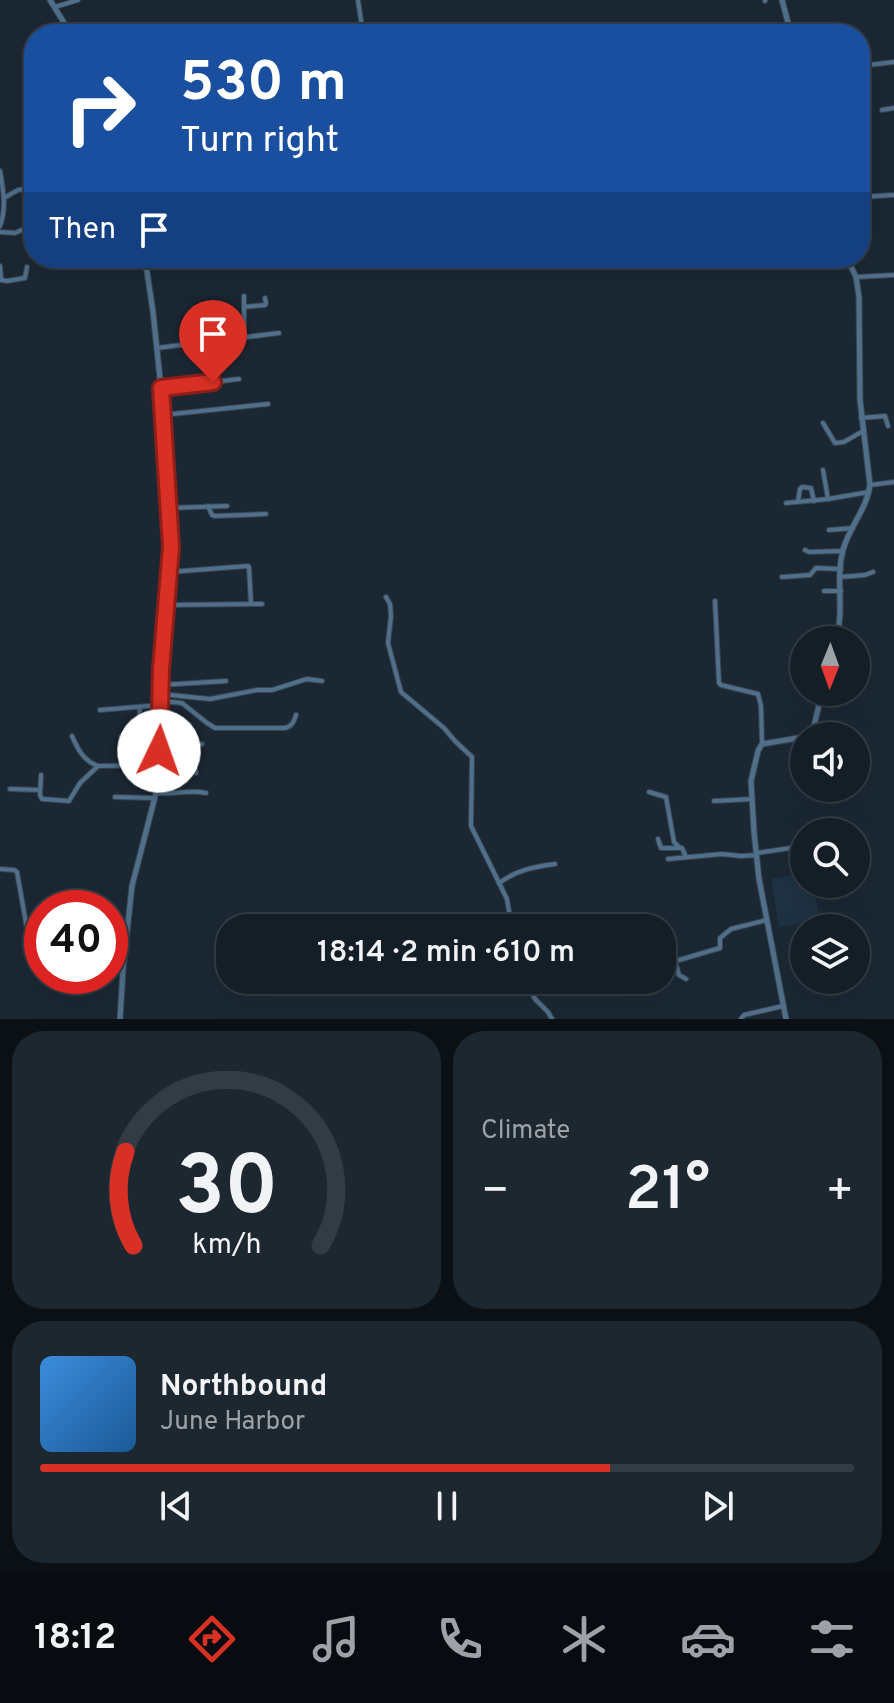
<!DOCTYPE html>
<html lang="en">
<head>
<meta charset="utf-8">
<style>
	body { margin:0; font-family:Overpass,sans-serif; background:#1d272f; color:#f1f3f6; height:100vh; display:flex; flex-direction:column; font-size:30px; white-space:nowrap }
	* { box-sizing:border-box; margin:0 }
	p { font-size:26px; color:#9da2a7 }
	.icon { flex:none; width:44px; height:44px; fill:none; stroke:currentColor; stroke-width:2; stroke-linecap:round; stroke-linejoin:round }
	.map { position:relative; height:1019px; overflow:hidden }
	.sheet { display:flex; flex-direction:column; gap:12px; padding:12px; background:#0b1015; flex:1 }
	.sheet>* { flex:none }
	.hud { position:absolute; left:24px; top:24px; width:846px; height:244px; border-radius:32px; box-shadow:0 8px 32px #0002,0 0 0 2px #333c44; background:#1a4fa0; color:#fff; overflow:hidden }
	.needle { width:52px; rotate:181deg }
	.tools { position:absolute; left:790px; top:626px; display:grid; gap:16px }
	.tools a { display:grid; place-items:center; width:80px; height:80px; border-radius:50%; background:#141e27; box-shadow:0 8px 32px #0002,0 0 0 2px #333c44; font-size:40px }
	.speed { position:absolute; left:24px; top:890px; display:flex; gap:16px; font-size:40px; font-weight:700; text-align:center }
	.speed>* { display:grid; place-content:center; width:104px; height:104px; border-radius:50%; background:#141e27; box-shadow:0 8px 32px #0002,0 0 0 2px #333c44; line-height:1 }
	.speed .limit { border:12px solid #d22; background:#fff; color:#111 }
	.pin { position:absolute; display:grid; place-items:center; width:68px; height:68px; color:#fff; margin:-82px -34px; border-radius:50% 50% 50% 0; rotate:-45deg; box-shadow:0 0 8px #0007 }
	.pin .icon { rotate:45deg }
	.me { position:absolute; width:88px; margin:-44px; rotate:3deg; stroke-linejoin:round; filter:drop-shadow(0 0 6px #0008) }
	.turn { display:flex; align-items:center; gap:28px; height:168px; padding:0 24px; font-size:36px }
	.turn .icon { width:104px; height:104px; stroke-width:2.5 }
	.turn b { display:block; font-size:56px; line-height:68px }
	.then { display:flex; align-items:center; height:76px; padding:0 24px; background:#0003; gap:16px; font-size:30px }
	.big { font-size:60px; font-weight:600; line-height:1.1 }
	.sheet .widget { flex:1; display:flex; flex-direction:column; justify-content:center; gap:12px; min-width:0; padding:0 28px; border-radius:32px; background:#1d272f }
	.sheet .dial { align-items:center; gap:0 }
	.dial svg { height:208px; overflow:visible; fill:none; stroke:#333c44; stroke-width:7; stroke-linecap:round; text-anchor:middle }
	.dial text { fill:#f1f3f6; stroke:none }
	.song { display:flex; align-items:center; gap:24px }
	.cover { width:96px; height:96px; border-radius:12px; background:linear-gradient(135deg,hsl(210 70% 55%),hsl(210 70% 35%)) }
	.played { height:8px; border-radius:4px; background:linear-gradient(90deg,#d93025 70%,#333c44 70%) }
	.keys { display:flex; justify-content:space-around; direction:ltr }
	.heat { display:flex; justify-content:space-between; align-items:center; font-size:44px; direction:ltr }
	.sheet .tiles { flex:1; display:grid; gap:12px; grid-template-columns:1fr 1fr }
	.widget:last-child { grid-column:span 2 }
	.trip { position:absolute; left:216px; top:914px; width:460px; height:80px; border-radius:32px; background:#141e27; box-shadow:0 8px 32px #0002,0 0 0 2px #333c44; font-weight:600; line-height:80px; text-align:center }
	.dock { display:flex; height:128px; justify-content:space-around; align-items:center; background:#080c10; color:#9da2a7 }
	.dock .icon { width:56px; height:56px }
	.dock .on { color:#d93025 }
	.dock b { font-size:36px; color:#f1f3f6 }
	.map>svg:first-child { display:block }
	.built { fill:#1f3243 }
	.lines { fill:none; stroke-linecap:round; stroke-linejoin:round }
	.minor-casing { stroke:#384550; stroke-width:6 }
	.tertiary-casing { stroke:#384550; stroke-width:7 }
	.minor { stroke:#4f6f8b; stroke-width:4 }
	.tertiary { stroke:#4f6f8b; stroke-width:5 }
	.route-casing { stroke:#8d1f18; stroke-width:20 }
	.route { stroke:#d93025; stroke-width:14 }
</style>
</head>
<body>
<div class="map">
<svg width="894" height="1019" viewBox="0 0 894 1019">
	<rect width="100%" height="100%" fill="#1b2834"/>
	<!-- built -->
	<path class="built" d="M804 873V884H813L820 920 779 927 771 879Z"/>
	<g class="lines">
		<defs>
			<g id="minor">
				<path d="M358 0 363 34"/>
				<path d="M765 0V1"/>
				<path d="M55 7 78 0"/>
				<path d="M71 34 109 26"/>
				<path d="M860 66 894 62"/>
				<path d="M882 110 894 108"/>
				<path d="M0 171C3 189 7 208 0 226"/>
				<path d="M860 197 894 195"/>
				<path d="M4 198 18 190 34 188"/>
				<path d="M0 232 15 233 24 229 34 230"/>
				<path d="M0 266 1 279"/>
				<path d="M856 277 894 275"/>
				<path d="M1 280 7 281 25 278 27 267"/>
				<path d="M244 307 265 305 266 303 265 298"/>
				<path d="M239 338 279 333"/>
				<path d="M157 348 237 338 244 329V296"/>
				<path d="M161 388 239 379"/>
				<path d="M163 415 268 404"/>
				<path d="M861 418 885 416 888 426"/>
				<path d="M823 423 835 443 844 442 863 431"/>
				<path d="M823 470 828 499"/>
				<path d="M870 485 894 482"/>
				<path d="M798 501 800 489 802 487 811 488 814 501"/>
				<path d="M786 503 828 499 869 492"/>
				<path d="M208 506 212 515 215 516 266 514"/>
				<path d="M170 508 227 506"/>
				<path d="M829 530 853 528"/>
				<path d="M805 550 809 552 843 551"/>
				<path d="M170 572 248 566 249 567 251 604"/>
				<path d="M782 577 810 575 816 568 841 569"/>
				<path d="M840 577 865 575 873 572"/>
				<path d="M824 591H841"/>
				<path d="M386 597 390 604 391 616 388 643 401 692 444 728 455 741 472 757 471 826 507 899 509 911V928"/>
				<path d="M715 601 719 683 721 685 758 694 761 706 762 743"/>
				<path d="M167 605 262 604"/>
				<path d="M161 685 226 681"/>
				<path d="M161 694 210 699 257 690H272L307 679 322 681"/>
				<path d="M161 701 182 703 207 723 215 728H285C292 726 294 722 296 715"/>
				<path d="M100 710 161 705"/>
				<path d="M72 736C78 750 84 761 98 766"/>
				<path d="M121 737 138 735 140 707"/>
				<path d="M160 742 202 744"/>
				<path d="M159 762H193L194 763 196 773"/>
				<path d="M41 775 40 795 42 799 69 801 80 783 98 766 158 765"/>
				<path d="M10 789 40 790"/>
				<path d="M649 792 666 797 674 842 680 848"/>
				<path d="M156 793C173 795 189 789 206 793"/>
				<path d="M115 797 154 798"/>
				<path d="M714 801 752 799"/>
				<path d="M658 839 661 848H682L686 857"/>
				<path d="M757 853 804 846"/>
				<path d="M668 859 722 854 741 856 757 855"/>
				<path d="M0 869 14 870 17 872 29 940 36 943 42 944"/>
				<path d="M499 883C517 870 533 867 555 864"/>
				<path d="M110 944 126 943"/>
				<path d="M675 961 679 975 686 979"/>
				<path d="M662 965 720 948V938L731 929 767 920"/>
				<path d="M525 980 535 999 548 1012 552 1019"/>
				<path d="M741 1019 744 1015 783 1006"/>
			</g>
			<g id="tertiary">
				<path d="M50 0 71 34"/>
				<path d="M782 0 791 34"/>
				<path d="M836 640C845 609 835 580 843 550 849 527 867 509 870 485L860 400 859 297 856 277 847 258"/>
				<path d="M806 736 814 726 822 692"/>
				<path d="M120 1019 123 970 132 886 156 793 160 736 161 669 171 547 161 388 153 312 145 258"/>
				<path d="M786 1019 759 879 754 832 751 781 758 751 762 744 804 737"/>
			</g>
		</defs>
		<!-- minor casing -->
		<use href="#minor" class="minor-casing"/>
		<!-- tertiary casing -->
		<use href="#tertiary" class="tertiary-casing"/>
		<!-- minor -->
		<use href="#minor" class="minor"/>
		<!-- tertiary -->
		<use href="#tertiary" class="tertiary"/>
	</g>
	<g class="lines">
		<defs>
			<path id="route" d="M159 751 161 669 171 547 161 388 213 382"/>
		</defs>
		<!-- route casing -->
		<use href="#route" class="route-casing"/>
		<!-- route -->
		<use href="#route" class="route"/>
	</g>
</svg>
<div class="tools">
<a><svg class="needle" viewBox="-14 -14 28 28"><path d="M0-13l5 13h-10z" fill="#e53935"/><path d="M0 13l5-13h-10z" fill="#9da2a7"/></svg></a>
<a><svg class="icon" aria-label="sound" viewBox="0 0 24 24"><path d="M4 9h4l5-4v14l-5-4H4zM17 9q2 3 0 6"/></svg></a>
<a><svg class="icon" aria-label="search" viewBox="0 0 24 24"><circle cx="10" cy="10" r="6"/><path d="M15 15l6 6"/></svg></a>
<a><svg class="icon" aria-label="layers" viewBox="0 0 24 24"><path d="M12 4l9 5-9 5-9-5zM3 14l9 5 9-5"/></svg></a>
</div>
<div class="speed"><div class="limit">40</div></div>
<div class="pin" style="left:213px;top:382px;background:#d93025"><svg class="icon" aria-label="arrive" viewBox="0 0 24 24"><path d="M6 21V4h12l-3 4 3 4H6"/></svg></div>
<svg class="me" style="left:159px;top:751px" viewBox="-20 -20 40 40"><circle r="19" fill="#fff"/><path d="M0-13L10 11 0 6-10 11z" fill="#d93025"/></svg>
<div class="trip">18:14 · 2 min · 610 m</div>
<div class="hud">
<div class="turn"><svg class="icon" aria-label="right" viewBox="0 0 24 24"><path d="M7 20v-9h11M14 6l5 5-5 5"/></svg><div><b>530 m</b>Turn right</div></div>
<div class="then">Then<svg class="icon" aria-label="arrive" viewBox="0 0 24 24"><path d="M6 21V4h12l-3 4 3 4H6"/></svg></div>
</div>
</div>
<section class="sheet">
<div class="tiles">
<div class="widget dial"><svg viewBox="0 0 100 80">
<path d="M14 69A42 42 0 1 1 86 69"/>
<path d="M14 69A42 42 0 0 1 11 33" stroke="#d93025"/>
<text x="50" y="56" font-size="32" font-weight="700">30</text>
<text x="50" y="72" font-size="11">km/h</text>
</svg></div>
<div class="widget"><p>Climate</p>
<div class="heat"><a>−</a><b class="big">21°</b><a>+</a></div>
</div>
<div class="widget">
<div class="song"><i class="cover"></i><div><b>Northbound</b><p>June Harbor</p></div></div>
<div class="played"></div>
<div class="keys"><svg class="icon" aria-label="previous" viewBox="0 0 24 24"><path d="M18 5L8 12l10 7zM5 5v14"/></svg><svg class="icon" aria-label="pause" viewBox="0 0 24 24"><path d="M8 5v14M16 5v14"/></svg><svg class="icon" aria-label="next" viewBox="0 0 24 24"><path d="M6 5l10 7-10 7zM19 5v14"/></svg></div>
</div>
</div>
</section>
<nav class="dock">
<b>18:12</b>
<svg class="icon on" aria-label="directions" viewBox="0 0 24 24"><path d="M12 3l9 9-9 9-9-9zM9 14v-3h6M13 9l2 2-2 2"/></svg>
<svg class="icon" aria-label="music" viewBox="0 0 24 24"><path d="M9 18V5l10-2v13"/><circle cx="6" cy="18" r="3"/><circle cx="16" cy="16" r="3"/></svg>
<svg class="icon" aria-label="phone" viewBox="0 0 24 24"><path d="M5 4h4l2 5-3 2q2 4 5 5l2-3 5 2v4C11 20 4 13 5 4z"/></svg>
<svg class="icon" aria-label="climate" viewBox="0 0 24 24"><path d="M12 3v18M4 7l16 10M4 17L20 7"/></svg>
<svg class="icon" aria-label="car" viewBox="0 0 24 24"><path d="M5 17H2v-5l4-1 3-4h7l3 4 3 1v5h-3M9 17h6M6 11h13"/><circle cx="7" cy="17" r="2"/><circle cx="17" cy="17" r="2"/></svg>
<svg class="icon" aria-label="filters" viewBox="0 0 24 24"><path d="M4 7h16M4 17h16"/><circle cx="9" cy="7" r="2"/><circle cx="15" cy="17" r="2"/></svg>
</nav>
</body>
</html>
